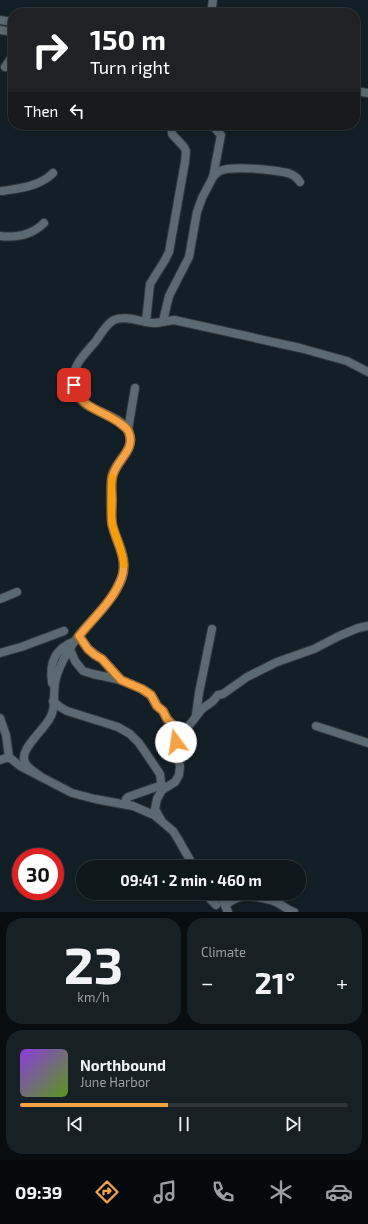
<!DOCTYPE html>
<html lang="en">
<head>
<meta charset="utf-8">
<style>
	body { margin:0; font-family:"Exo 2",sans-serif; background:#172025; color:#f1f3f6; height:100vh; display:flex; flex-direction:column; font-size:15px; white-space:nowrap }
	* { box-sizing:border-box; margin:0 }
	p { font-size:13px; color:#9b9fa3 }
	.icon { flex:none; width:22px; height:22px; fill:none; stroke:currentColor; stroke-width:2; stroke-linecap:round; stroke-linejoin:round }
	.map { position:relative; height:912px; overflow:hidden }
	.drawer { display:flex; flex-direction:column; gap:6px; padding:6px; background:#080d0f; flex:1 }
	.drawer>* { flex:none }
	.guide { position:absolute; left:8px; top:8px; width:352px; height:122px; border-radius:16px; box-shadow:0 2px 6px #0003,0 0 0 1px #2e363b; background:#202124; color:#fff; overflow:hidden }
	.speed { position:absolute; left:12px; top:848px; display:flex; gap:8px; font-size:20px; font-weight:700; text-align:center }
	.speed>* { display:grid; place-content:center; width:52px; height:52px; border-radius:50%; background:#0e171c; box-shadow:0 2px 6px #0003,0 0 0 1px #2e363b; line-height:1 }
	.speed .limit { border:6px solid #d22; background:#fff; color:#111 }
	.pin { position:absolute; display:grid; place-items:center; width:34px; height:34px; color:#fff; margin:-17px; border-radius:8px; box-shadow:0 2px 6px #0006 }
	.me { position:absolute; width:44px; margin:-22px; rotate:346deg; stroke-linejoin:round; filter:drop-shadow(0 0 3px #0008) }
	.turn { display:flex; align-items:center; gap:14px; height:84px; padding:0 16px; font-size:18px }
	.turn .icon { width:52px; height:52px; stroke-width:2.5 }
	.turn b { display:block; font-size:28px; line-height:34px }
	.then { display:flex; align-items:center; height:38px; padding:0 16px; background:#0003; gap:8px; font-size:15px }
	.big { font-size:30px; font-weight:700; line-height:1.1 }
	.drawer .card { flex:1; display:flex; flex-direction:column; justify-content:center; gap:6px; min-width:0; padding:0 14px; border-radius:16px; background:#172025 }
	.drawer .dial { align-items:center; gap:0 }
	.dial b { font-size:52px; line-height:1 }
	.song { display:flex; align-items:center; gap:12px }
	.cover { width:48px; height:48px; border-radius:6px; background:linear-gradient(135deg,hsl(270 70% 55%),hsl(90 70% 35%)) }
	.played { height:4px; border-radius:2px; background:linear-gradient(90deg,#f5a345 45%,#2e363b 45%) }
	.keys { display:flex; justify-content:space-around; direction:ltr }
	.heat { display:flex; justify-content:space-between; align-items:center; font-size:22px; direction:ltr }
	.drawer .tiles { flex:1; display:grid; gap:6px; grid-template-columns:1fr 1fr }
	.card:last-child { grid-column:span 2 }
	.trip { position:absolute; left:76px; top:860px; width:230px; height:40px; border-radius:20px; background:#0e171c; box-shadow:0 2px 6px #0003,0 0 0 1px #2e363b; font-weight:700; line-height:40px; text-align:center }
	.tabs { display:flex; height:64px; justify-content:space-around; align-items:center; background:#06090b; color:#9b9fa3 }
	.tabs .icon { width:28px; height:28px }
	.tabs .active { color:#f5a345 }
	.tabs b { font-size:18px; color:#f1f3f6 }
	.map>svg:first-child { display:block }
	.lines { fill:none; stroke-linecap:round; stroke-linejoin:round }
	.street-casing { stroke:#30383d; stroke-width:10 }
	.street { stroke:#5b6972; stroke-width:8 }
	.route-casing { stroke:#9f6a2d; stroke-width:10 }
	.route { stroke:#f5a345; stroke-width:7 }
	.slow { stroke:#f59e0b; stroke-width:7 }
</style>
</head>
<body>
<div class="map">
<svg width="368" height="912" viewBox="0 0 368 912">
	<rect width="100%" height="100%" fill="#131f26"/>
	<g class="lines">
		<defs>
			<g id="street">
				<path d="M211 13 213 0"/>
				<path d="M0 20 13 22"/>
				<path d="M0 30 13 32"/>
				<path d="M5 67 13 55"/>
				<path d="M355 91 368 93"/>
				<path d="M213 177C215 175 217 172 220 171 232 165 275 170 288 173 294 175 297 177 300 182"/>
				<path d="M2 191C20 188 39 187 53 173"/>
				<path d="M0 236C17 238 32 235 44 223"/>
				<path d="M163 321 169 296 189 257 197 212 202 198 213 177 221 135 212 125"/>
				<path d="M146 322 150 284 165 260 169 252 185 162 186 151 184 147 172 134 171 125"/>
				<path d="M128 430 135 388"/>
				<path d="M0 599 17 592"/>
				<path d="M79 636 88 649 102 659 121 680"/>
				<path d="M70 649 75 661 83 671 93 674 121 680 142 689 151 695 157 706 163 711 167 719 171 723 176 742"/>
				<path d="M0 653 21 647 64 631"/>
				<path d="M52 683C49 662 55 649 75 641"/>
				<path d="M53 701 60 707 67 711 118 727 130 734 139 743 160 774 162 790"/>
				<path d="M196 715 199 693 212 629"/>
				<path d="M0 718 6 735 9 757"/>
				<path d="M316 726 368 743"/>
				<path d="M0 760 9 757 20 766 72 793 95 799 133 806 154 815 173 831 178 839 194 867"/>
				<path d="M40 776C35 772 29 769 26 764 16 751 45 730 51 716 56 707 53 694 55 683 57 670 65 656 72 645 87 621 122 596 124 568 125 553 117 540 113 527 110 518 110 484 112 475 116 460 136 450 129 432 122 415 93 413 82 401 77 396 75 391 74 385 70 367 85 354 96 341 101 334 106 324 114 320 125 315 141 322 153 323 159 323 167 321 174 320L300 348 347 361 368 372"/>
				<path d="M127 805 126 799 128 797 162 785"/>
				<path d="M161 820 155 809 157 799 162 790 175 782 179 775 180 766 175 750 176 742 202 709 213 701 218 695 223 694 247 677 277 662 314 649 339 636 358 628 368 626"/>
				<path d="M207 893 210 899 216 905"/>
				<path d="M211 893 222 899 228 912"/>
				<path d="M226 905C237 895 248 895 262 898 267 899 273 900 278 903 284 906 287 910 294 912"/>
			</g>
		</defs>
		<!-- street casing -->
		<use href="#street" class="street-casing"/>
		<!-- street -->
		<use href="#street" class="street"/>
	</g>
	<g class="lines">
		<defs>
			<path id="route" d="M74 385C79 409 104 410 121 424 124 426 128 429 129 433 136 451 114 461 112 479 111 486 112 493 112 500 112 508 111 516 112 524 116 542 128 558 122 577 114 600 94 617 79 636L88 649 95 655 102 659 121 680 142 689 151 695 157 706 163 711 167 719 171 723 176 742"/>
		</defs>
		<!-- route casing -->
		<use href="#route" class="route-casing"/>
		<!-- route -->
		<use href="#route" class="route"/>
		<!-- slow -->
		<path class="slow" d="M112 477C111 488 110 516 113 526 117 540 123 551 124 565"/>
	</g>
</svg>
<div class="speed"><div class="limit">30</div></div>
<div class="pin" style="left:74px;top:385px;background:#d93025"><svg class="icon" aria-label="arrive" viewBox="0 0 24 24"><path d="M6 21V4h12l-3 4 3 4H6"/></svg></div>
<svg class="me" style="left:176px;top:742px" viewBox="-20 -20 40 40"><circle r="19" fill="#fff"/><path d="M0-13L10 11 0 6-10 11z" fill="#f5a345"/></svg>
<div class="trip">09:41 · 2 min · 460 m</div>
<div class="guide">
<div class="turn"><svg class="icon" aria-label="right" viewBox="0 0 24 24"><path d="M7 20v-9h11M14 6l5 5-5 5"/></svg><div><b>150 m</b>Turn right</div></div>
<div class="then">Then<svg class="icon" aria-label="left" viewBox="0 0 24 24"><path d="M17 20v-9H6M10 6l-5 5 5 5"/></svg></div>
</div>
</div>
<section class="drawer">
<div class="tiles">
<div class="card dial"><b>23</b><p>km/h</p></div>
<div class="card"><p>Climate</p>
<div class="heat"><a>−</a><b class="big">21°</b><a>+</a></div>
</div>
<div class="card">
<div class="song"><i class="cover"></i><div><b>Northbound</b><p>June Harbor</p></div></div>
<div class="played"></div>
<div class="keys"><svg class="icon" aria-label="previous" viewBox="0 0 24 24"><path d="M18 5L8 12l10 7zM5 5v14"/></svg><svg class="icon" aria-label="pause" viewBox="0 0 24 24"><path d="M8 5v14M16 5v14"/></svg><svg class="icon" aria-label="next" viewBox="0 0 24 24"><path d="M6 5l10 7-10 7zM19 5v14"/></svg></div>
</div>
</div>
</section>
<nav class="tabs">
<b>09:39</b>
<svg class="icon active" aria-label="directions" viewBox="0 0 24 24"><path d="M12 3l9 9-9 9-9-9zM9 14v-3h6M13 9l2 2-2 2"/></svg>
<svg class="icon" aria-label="music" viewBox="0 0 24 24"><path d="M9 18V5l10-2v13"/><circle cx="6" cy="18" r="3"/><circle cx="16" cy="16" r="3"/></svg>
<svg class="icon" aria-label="phone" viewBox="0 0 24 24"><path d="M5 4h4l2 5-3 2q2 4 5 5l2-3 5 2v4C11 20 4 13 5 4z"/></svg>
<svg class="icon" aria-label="climate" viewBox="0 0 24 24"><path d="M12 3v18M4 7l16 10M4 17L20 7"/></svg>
<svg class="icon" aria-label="car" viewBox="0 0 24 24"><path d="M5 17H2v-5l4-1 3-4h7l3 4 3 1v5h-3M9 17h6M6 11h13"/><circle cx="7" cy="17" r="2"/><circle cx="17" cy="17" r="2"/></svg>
</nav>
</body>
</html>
